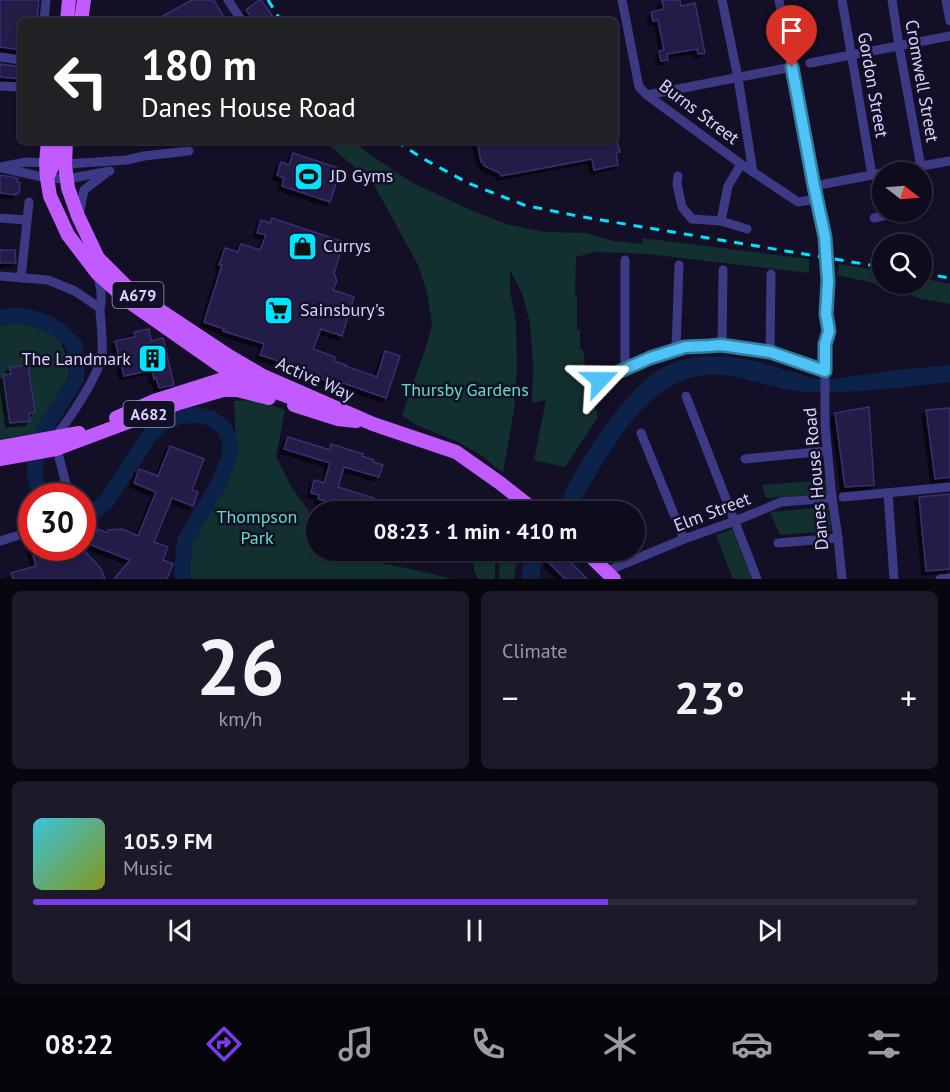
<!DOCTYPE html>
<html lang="en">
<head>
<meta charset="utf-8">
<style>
	body { margin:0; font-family:"PT Sans",sans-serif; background:#1c1929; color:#f1f3f6; height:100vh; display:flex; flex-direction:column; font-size:22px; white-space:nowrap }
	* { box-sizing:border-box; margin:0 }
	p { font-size:20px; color:#9b9ba3 }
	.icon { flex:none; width:33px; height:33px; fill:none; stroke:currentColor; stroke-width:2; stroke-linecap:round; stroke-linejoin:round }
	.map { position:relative; height:579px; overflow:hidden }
	.side { display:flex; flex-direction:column; gap:12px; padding:12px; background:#08060f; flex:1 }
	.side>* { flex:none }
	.guide { position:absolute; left:18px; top:18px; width:600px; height:126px; border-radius:9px; box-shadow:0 2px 4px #0004,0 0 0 2px #2e2b3b; background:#202124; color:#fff; overflow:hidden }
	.needle { width:39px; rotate:107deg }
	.fabs { position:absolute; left:872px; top:162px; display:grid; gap:12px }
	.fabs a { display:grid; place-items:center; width:60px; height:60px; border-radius:50%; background:#0e0b1c; box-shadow:0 2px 4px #0004,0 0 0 2px #2e2b3b; font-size:30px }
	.speed { position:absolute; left:18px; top:483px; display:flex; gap:12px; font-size:30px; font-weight:700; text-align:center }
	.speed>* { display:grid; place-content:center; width:78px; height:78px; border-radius:50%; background:#0e0b1c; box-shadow:0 2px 4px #0004,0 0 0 2px #2e2b3b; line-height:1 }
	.speed .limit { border:9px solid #d22; background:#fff; color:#111 }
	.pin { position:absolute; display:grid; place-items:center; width:51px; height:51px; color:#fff; margin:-62px -26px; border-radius:50% 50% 50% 0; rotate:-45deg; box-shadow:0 0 6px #0007 }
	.pin .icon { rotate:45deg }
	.me { position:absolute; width:66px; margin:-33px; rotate:67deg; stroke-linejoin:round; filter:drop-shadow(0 0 4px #0008) }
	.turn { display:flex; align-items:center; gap:21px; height:126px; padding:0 24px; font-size:27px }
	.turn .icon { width:78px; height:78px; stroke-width:2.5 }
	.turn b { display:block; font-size:42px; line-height:51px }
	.big { font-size:45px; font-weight:800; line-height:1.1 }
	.side .widget { flex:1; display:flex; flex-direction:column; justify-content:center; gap:9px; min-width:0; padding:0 21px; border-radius:9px; background:#1c1929 }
	.side .dial { align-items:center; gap:0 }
	.dial b { font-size:78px; line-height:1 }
	.song { display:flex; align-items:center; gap:18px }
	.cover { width:72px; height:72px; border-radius:9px; background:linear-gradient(135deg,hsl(190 70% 55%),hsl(70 70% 35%)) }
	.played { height:6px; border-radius:3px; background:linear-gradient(90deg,#7c3aed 65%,#2e2b3b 65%) }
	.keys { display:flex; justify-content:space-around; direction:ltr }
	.heat { display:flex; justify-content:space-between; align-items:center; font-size:33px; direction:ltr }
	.side .tiles { flex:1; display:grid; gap:12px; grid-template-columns:1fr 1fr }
	.widget:last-child { grid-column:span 2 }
	.trip { position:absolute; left:306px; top:501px; width:339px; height:60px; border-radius:30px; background:#0e0b1c; box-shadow:0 2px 4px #0004,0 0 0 2px #2e2b3b; font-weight:800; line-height:60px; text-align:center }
	.tab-bar { display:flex; height:96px; justify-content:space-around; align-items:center; background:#06040b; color:#9b9ba3 }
	.tab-bar .icon { width:42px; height:42px }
	.tab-bar .active { color:#7c3aed }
	.tab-bar b { font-size:27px; color:#f1f3f6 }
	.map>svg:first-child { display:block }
	.green { fill:#12302f }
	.water { fill:#0c2248 }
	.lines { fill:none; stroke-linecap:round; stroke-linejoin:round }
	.river { stroke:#0c2248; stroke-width:16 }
	.building { fill:#241b47; stroke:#3b2d73; stroke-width:1.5; filter:url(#shadow) }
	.street { stroke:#3d3a85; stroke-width:9 }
	.primary { stroke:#c25bff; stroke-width:14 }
	.rail { stroke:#00e5ff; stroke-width:3; stroke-dasharray:9 8; stroke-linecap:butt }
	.street-bridge { stroke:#3d3a85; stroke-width:9 }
	.route-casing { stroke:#337fa1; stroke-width:15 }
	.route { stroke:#4fc3f7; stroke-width:10 }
	.labels { text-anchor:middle; stroke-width:5; stroke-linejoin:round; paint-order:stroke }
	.shield { fill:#130f26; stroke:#9e99be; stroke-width:1.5 }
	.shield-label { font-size:16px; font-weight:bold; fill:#d9d4ff }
	.street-label { font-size:18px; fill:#d9d4ff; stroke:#130f26 }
	.poi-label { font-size:18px; fill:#d9d4ff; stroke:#130f26; text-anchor:start }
	.park-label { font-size:18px; fill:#5fe0c0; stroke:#130f26 }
</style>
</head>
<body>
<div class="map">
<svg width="950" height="579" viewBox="0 0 950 579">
	<defs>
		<filter id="shadow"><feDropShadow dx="-4" dy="4" stdDeviation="0" flood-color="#0009"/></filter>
	</defs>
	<rect width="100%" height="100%" fill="#130f26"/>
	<!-- green -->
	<g class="green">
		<path d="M324 141H353L372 156 411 182 475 212 506 224 545 232 587 233 613 241 643 244 642 238 809 259V273L648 254 594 252 576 257 575 295 577 296V330H580V349L583 350 585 365 582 367 589 379 592 399 598 417 565 467 534 460 546 400 532 403 533 366 530 323 522 293 510 270V291L516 322 517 369 514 410 503 473 481 455 458 442 416 425 402 415 427 344 432 324 427 292 418 265 373 183Z"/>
		<path d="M839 264 882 271V284H921V278L950 284V304L922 299 865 281 837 275Z"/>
		<path d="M14 321 29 322 51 331 61 343 68 361V376L38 433 0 439V323Z"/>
		<path d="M258 400 285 410 276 456 292 488 316 521V550L355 551 370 561 416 570 452 579H192L187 568 194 535 225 479 236 447 234 401Z"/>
		<path d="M826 480 827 494 766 498 762 485Z"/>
		<path d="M828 507 831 531 780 535 770 512Z"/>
		<path d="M732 529 752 579H733L716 535Z"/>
		<path d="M473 551H495V579H478L474 570Z"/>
		<path d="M500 551H519L514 579H499Z"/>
	</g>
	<!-- water -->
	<g class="water">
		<path d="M706 356 734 357 755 361 816 379H835L887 371 950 365V382C903 387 856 394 809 392 780 391 753 379 724 375 648 367 610 454 577 507L572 511 559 512C561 506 562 499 564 494 568 484 574 475 579 466 600 432 623 397 654 373 669 362 688 357 706 356Z"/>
		<path d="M525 551H548L540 568 541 579H522V567Z"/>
	</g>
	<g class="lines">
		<!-- river -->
		<g class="river">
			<path d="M0 318 12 316 28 317 47 323 60 331 74 344 77 360 76 379 45 428 36 452 35 476 40 496"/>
			<path d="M82 520H85L107 501 149 436 161 424 180 416 197 415 211 418 224 428 231 444 229 458 217 487 185 541 182 571 183 579"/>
		</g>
	</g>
	<!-- building -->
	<g class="building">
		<path d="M0 0H39L37 21H21V50L0 47Z"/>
		<path d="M192 0H214L223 16 214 21H154Z"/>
		<path d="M259 0H261L276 21H254L246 10Z"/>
		<path d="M662 0H680L681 6 695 3 705 53 698 54 697 49 667 54 668 60 661 61 659 51 664 50 658 20 653 21 651 12 664 9Z"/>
		<path d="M0 64 21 67V79L0 77Z"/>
		<path d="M477 141H617L620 152 616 153 618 165 594 170 592 159 501 176 500 173 484 166 483 162H481Z"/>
		<path d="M293 153 341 169 330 202 282 186 284 178 277 175 281 162 289 165Z"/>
		<path d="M0 175 18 178 17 182 20 183 19 193H16V195L0 193Z"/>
		<path d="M272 218 344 242 334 273 337 281 333 290 354 297 342 336 321 329 313 349 335 357 334 361 346 365 345 366 377 377 385 351 400 356 386 398 340 382 339 384 305 374 306 370 260 355 264 344 223 331 224 329 204 322 222 265H219L225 248 238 252 241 244 260 250 266 235 257 233 261 220 270 223Z"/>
		<path d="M0 250H15L16 263H0Z"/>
		<path d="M149 329 151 341 163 338 174 385 159 388 156 378 154 379 152 370 124 376 115 341 135 337 134 332Z"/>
		<path d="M28 365 35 412 29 413 30 421 10 423 3 375 11 374 10 367Z"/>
		<path d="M869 407 874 485 845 487 835 413Z"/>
		<path d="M950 408V477L935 479 926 410Z"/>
		<path d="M288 437 330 450 331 444 363 454 362 456 374 460 373 462 383 465 379 477 344 467 338 487 374 498 370 512H348L338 508 339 505 318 499 319 495 311 493 314 480 324 483 330 463 284 449Z"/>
		<path d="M170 446 204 459 192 490 198 492 193 506 172 498 154 542 168 547 163 560 173 564 167 579H114L130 560 86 543 91 530 96 533 98 529 107 533 108 530 122 529 138 536 156 492 134 483 139 469 158 476Z"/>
		<path d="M950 494V569L926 571 919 497Z"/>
		<path d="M31 548H82L101 569 105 579H13L11 573 36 566Z"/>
		<path d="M558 550H559L587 579H565L548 562Z"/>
	</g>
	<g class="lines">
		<!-- street -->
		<g class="street">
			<path d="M228 0 242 21"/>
			<path d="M622 0 639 87 647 95 741 164 798 202 817 199"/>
			<path d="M722 0 738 78 753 172"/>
			<path d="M779 0 814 186 825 237"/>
			<path d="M842 0 872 175"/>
			<path d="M892 0 899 46 921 167"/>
			<path d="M946 0 950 21"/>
			<path d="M44 21 46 0"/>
			<path d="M0 57 21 60"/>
			<path d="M810 63 950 36"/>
			<path d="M0 86 21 87"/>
			<path d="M647 95 792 67"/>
			<path d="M0 167 26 162 65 164 127 160 144 156 189 151"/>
			<path d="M2 168 47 178 67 179 110 171"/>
			<path d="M887 172 950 161"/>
			<path d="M678 176 677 184 682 207 692 219 721 221 728 186 741 164"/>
			<path d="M814 186 882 173"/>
			<path d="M79 215 84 190 105 174"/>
			<path d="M0 218 27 220"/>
			<path d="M874 218 891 214"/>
			<path d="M721 221 747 229"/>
			<path d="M827 269 826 314 829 331 825 344V426L832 498 838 538 842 579"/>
			<path d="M0 276 48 280 75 291 100 308"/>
			<path d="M21 278 29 202"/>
			<path d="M722 345 723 270"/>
			<path d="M676 350 679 265"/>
			<path d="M770 353 771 274"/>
			<path d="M625 369V260"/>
			<path d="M600 380 650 358 685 347 696 346 721 345 770 353 825 371"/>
			<path d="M686 396 757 579"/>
			<path d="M641 433 684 539"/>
			<path d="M745 459 827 451"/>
			<path d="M66 484 54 438C68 421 100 375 102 353 103 339 101 325 100 311 100 305 102 300 101 293 101 287 99 281 97 275"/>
			<path d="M888 493 894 579"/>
			<path d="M843 497 950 487"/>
			<path d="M0 541 32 531"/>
			<path d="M778 543 838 538"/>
			<path d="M607 571 684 539 735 521 781 502 832 498"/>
			<path d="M940 579 950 578"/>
		</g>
		<!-- primary -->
		<g class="primary">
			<path d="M67 21 69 0"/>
			<path d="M81 21 84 0"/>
			<path d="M48 141 46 163 47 178 50 196 68 235 97 273 128 301 218 364 242 379 305 403"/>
			<path d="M66 141 65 164 68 188 78 216 98 258 131 291 229 356 263 376 373 424 456 452 500 483 537 512"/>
			<path d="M48 176 56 158V141"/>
			<path d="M294 405 338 419 356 421"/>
			<path d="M116 418 154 401 239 374"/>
			<path d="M0 447 79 433"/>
			<path d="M0 459 56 449 179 403 223 390H237L269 398"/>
			<path d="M584 550 614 579"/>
		</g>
		<!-- rail -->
		<g class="rail">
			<path d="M268 0 281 21"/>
			<path d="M396 141 422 158 468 183 524 205 577 216 882 267"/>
			<path d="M921 273 950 278"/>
		</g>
		<!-- street-bridge -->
		<path class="street-bridge" d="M825 237 827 269"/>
	</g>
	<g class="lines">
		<defs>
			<path id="route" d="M600 380 650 358 685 347 709 346 721 345 770 352 825 371V344L829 331 826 314 828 281 825 237 814 186 792 67"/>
		</defs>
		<!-- route casing -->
		<use href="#route" class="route-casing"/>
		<!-- route -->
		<use href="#route" class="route"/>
	</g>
	<!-- icons -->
	<defs>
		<symbol id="stadium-square" viewBox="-11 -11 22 22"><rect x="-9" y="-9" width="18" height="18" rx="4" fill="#00e5ff" stroke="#130f26"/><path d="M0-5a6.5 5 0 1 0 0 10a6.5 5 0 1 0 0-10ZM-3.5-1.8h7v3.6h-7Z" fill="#111"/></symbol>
		<symbol id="shop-square" viewBox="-11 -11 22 22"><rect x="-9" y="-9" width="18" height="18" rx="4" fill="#00e5ff" stroke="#130f26"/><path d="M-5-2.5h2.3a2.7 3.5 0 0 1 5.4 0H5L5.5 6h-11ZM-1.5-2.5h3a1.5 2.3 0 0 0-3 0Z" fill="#111"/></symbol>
		<symbol id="supermarket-square" viewBox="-11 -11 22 22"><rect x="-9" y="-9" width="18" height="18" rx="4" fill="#00e5ff" stroke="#130f26"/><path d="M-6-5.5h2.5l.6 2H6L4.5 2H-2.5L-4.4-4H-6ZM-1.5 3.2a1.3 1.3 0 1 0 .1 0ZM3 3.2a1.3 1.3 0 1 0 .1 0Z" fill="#111"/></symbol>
		<symbol id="building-square" viewBox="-11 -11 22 22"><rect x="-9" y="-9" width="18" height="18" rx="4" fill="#00e5ff" stroke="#130f26"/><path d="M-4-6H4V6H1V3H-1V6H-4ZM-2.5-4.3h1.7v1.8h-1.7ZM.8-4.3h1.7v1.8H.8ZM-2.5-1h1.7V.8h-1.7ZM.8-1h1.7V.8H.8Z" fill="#111"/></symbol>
	</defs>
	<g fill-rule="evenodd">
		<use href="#stadium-square" x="292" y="160" width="33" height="33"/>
		<use href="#shop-square" x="286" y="230" width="33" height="33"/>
		<use href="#supermarket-square" x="262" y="294" width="33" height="33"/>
		<use href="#building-square" x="136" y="342" width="33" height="33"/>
	</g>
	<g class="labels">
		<!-- shield labels -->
		<g class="shield">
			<rect x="112.5" y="282" width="51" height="26" rx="4.5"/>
			<rect x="123.5" y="401" width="51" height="26" rx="4.5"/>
		</g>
		<g class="shield-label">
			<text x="138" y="301">A679</text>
			<text x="149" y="420">A682</text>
		</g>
		<!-- street labels -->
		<g class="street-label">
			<text transform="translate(922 81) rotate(80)" y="6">Cromwell Street</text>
			<text transform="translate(873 85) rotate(80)" y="6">Gordon Street</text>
			<text transform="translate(699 112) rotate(37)" y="6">Burns Street</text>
			<text transform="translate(315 379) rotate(24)" y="6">Active Way</text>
			<text transform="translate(816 479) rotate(-95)" y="6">Danes House Road</text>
			<text transform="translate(712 512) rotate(-21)" y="6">Elm Street</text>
		</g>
		<!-- poi labels -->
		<g class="poi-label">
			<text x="330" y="182">JD Gyms</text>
			<text x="323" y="252">Currys</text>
			<text x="300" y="316">Sainsbury's</text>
			<text x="131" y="365" text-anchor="end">The Landmark</text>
		</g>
		<!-- park labels -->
		<g class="park-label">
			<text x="465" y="396">Thursby Gardens</text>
			<text x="257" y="523">Thompson<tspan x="257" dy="21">Park</tspan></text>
		</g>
	</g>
</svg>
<div class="fabs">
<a><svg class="needle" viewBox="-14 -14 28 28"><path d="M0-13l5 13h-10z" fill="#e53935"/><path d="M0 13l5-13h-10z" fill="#9b9ba3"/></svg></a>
<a><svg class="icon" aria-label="search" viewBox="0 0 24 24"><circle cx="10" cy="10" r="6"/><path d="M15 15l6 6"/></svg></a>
</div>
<div class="speed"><div class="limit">30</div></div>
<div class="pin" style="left:792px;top:67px;background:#d93025"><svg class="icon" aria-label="arrive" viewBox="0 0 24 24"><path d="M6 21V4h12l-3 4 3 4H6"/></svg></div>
<svg class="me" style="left:600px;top:380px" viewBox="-20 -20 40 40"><path d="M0-17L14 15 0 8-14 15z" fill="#4fc3f7" stroke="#fff" stroke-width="4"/></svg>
<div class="trip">08:23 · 1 min · 410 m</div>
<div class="guide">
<div class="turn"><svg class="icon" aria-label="left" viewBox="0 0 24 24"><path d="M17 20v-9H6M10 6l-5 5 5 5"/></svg><div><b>180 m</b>Danes House Road</div></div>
</div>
</div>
<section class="side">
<div class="tiles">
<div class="widget dial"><b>26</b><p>km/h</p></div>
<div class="widget"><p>Climate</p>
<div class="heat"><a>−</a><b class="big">23°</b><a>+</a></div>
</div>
<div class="widget">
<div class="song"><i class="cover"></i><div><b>105.9 FM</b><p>Music</p></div></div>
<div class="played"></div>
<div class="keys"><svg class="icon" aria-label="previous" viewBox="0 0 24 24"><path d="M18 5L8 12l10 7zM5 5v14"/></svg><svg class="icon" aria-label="pause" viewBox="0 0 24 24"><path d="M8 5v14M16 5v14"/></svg><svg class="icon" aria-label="next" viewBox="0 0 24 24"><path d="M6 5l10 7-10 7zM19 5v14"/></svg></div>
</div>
</div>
</section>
<nav class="tab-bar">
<b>08:22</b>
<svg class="icon active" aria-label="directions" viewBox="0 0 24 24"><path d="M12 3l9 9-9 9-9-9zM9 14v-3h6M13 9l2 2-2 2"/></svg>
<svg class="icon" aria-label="music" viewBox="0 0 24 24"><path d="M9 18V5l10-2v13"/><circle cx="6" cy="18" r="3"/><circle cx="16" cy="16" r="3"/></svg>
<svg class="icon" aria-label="phone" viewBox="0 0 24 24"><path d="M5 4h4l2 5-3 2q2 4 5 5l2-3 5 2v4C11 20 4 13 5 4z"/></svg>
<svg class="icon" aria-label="climate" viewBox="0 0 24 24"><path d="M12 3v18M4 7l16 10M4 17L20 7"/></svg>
<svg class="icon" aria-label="car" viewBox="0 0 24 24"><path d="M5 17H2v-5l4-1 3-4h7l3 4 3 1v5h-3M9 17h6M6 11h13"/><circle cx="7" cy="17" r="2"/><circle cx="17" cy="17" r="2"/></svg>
<svg class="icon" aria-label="filters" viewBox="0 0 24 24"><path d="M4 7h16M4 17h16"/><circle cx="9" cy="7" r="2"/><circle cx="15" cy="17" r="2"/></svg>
</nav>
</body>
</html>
